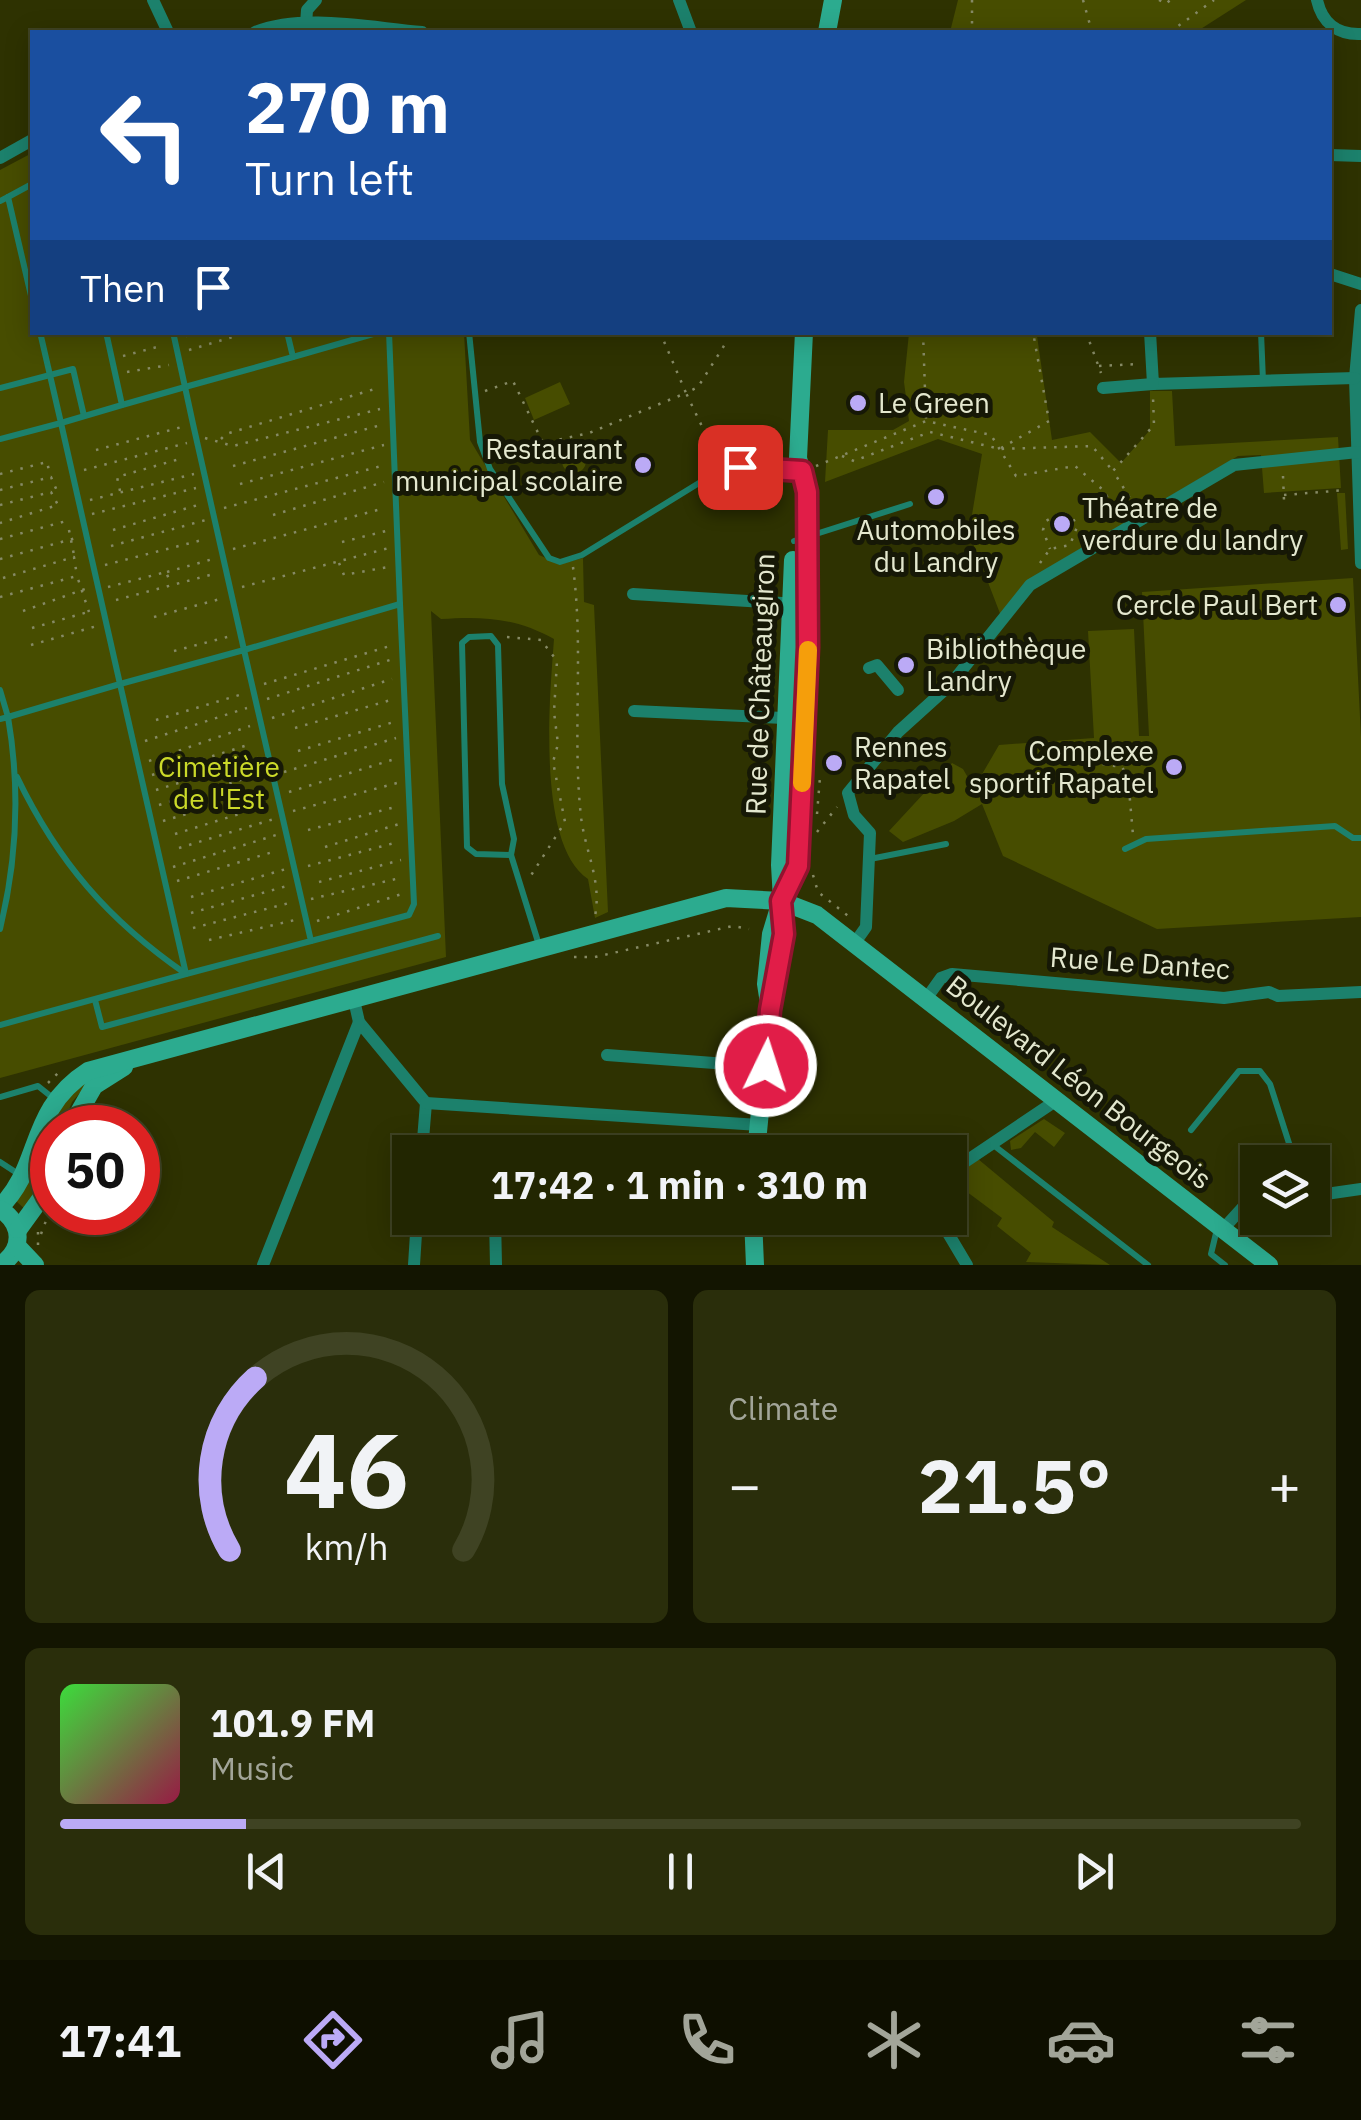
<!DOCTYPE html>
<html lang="en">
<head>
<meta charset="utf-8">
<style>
	body { margin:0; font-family:"IBM Plex Sans",sans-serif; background:#2a2e0b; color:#f1f3f6; height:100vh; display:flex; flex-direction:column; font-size:38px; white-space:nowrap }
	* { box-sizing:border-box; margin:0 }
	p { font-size:32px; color:#a2a599 }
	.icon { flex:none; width:55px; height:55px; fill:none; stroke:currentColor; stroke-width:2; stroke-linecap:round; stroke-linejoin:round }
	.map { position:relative; height:1265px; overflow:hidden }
	.drawer { display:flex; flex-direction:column; gap:25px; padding:25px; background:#131501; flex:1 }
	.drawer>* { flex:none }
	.hud { position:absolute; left:30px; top:30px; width:1302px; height:305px; border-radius:0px; box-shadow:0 5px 25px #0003,0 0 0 2px #3f4323; background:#1a4fa0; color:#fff; overflow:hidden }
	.buttons { position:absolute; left:1240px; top:1145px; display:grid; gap:20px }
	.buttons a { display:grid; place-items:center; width:90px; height:90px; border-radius:0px; background:#222601; box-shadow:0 5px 25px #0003,0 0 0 2px #3f4323; font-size:50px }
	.speed { position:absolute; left:30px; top:1105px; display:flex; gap:20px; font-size:50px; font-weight:700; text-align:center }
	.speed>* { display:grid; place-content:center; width:130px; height:130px; border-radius:50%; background:#222601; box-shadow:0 5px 25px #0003,0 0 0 2px #3f4323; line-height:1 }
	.speed .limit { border:15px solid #d22; background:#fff; color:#111 }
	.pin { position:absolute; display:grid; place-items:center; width:85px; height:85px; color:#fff; margin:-42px; border-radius:20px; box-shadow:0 5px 15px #0006 }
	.me { position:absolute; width:110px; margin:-55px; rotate:4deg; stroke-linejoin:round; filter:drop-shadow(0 0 8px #0008) }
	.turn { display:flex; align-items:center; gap:35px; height:210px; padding:0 50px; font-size:45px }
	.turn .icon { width:130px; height:130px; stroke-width:2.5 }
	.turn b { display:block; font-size:70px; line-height:85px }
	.then { display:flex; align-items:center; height:95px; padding:0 50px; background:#0003; gap:20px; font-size:38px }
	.big { font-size:75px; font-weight:800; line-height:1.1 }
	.drawer .tile { flex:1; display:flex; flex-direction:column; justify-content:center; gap:15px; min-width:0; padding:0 35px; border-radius:15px; background:#2a2e0b }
	.drawer .dial { align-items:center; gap:0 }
	.dial svg { height:260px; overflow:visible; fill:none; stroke:#3f4323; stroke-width:7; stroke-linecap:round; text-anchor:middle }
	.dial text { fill:#f1f3f6; stroke:none }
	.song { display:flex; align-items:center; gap:30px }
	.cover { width:120px; height:120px; border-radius:15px; background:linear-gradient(135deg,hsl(120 70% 55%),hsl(340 70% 35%)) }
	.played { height:10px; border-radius:5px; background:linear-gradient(90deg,#bbaaf6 15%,#3f4323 15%) }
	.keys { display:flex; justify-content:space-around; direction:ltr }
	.heat { display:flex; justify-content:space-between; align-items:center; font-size:55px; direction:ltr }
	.drawer .tiles { flex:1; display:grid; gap:25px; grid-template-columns:1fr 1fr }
	.tile:last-child { grid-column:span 2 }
	.trip { position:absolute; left:392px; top:1135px; width:575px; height:100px; border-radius:0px; background:#222601; box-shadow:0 5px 25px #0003,0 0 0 2px #3f4323; font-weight:800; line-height:100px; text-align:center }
	.tabs { display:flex; height:160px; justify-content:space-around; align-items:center; background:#0e0f00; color:#a2a599 }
	.tabs .icon { width:70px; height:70px }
	.tabs .selected { color:#bbaaf6 }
	.tabs b { font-size:45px; color:#f1f3f6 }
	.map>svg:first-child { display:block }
	.green { fill:#474d00 }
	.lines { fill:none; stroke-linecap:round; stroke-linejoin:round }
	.path { stroke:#868a65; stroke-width:2.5; stroke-dasharray:2.5 8; stroke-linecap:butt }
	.lane { stroke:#1c816c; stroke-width:6 }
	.street { stroke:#1c816c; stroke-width:12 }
	.secondary { stroke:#2cab8f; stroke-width:18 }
	.route-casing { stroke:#92132f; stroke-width:25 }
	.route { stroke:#e11d48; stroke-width:18 }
	.slow { stroke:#f59e0b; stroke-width:18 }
	.poi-dot { fill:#bbaaf6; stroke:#161806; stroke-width:4 }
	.labels { text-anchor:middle; stroke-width:10; stroke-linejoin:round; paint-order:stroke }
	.poi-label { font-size:28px; fill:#e4e8cf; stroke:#161806; text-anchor:start }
	.street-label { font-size:28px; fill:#e4e8cf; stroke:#161806 }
	.park-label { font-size:28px; fill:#cbd929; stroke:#161806 }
</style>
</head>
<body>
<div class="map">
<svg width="1361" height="1265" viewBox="0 0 1361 1265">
	<rect width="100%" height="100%" fill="#2e3201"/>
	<!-- green -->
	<g class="green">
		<path d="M958 0H1246L1196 32H950Z"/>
		<path d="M32 153V332L464 333 470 440 539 555 560 564 583 558 584 602 594 605 608 912 595 918 588 879C536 844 550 695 554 639 516 618 484 616 441 619L431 611 446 957 0 1078V170Z"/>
		<path d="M1041 332 1037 336 1052 440 1090 432 1121 463 1150 430V391H1172L1175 446 1338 437 1341 488 1264 493 1261 455 1238 456 1045 570 1001 616 969 533 982 454 938 439 825 482 828 430H893L909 421 904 382 909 333Z"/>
		<path d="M560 382 570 404 534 420 525 398Z"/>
		<circle cx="574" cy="461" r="12"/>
		<path d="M1337 493H1345L1348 549 1341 550Z"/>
		<path d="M1353 578 1361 737V917L1157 929 1003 856 982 804 954 821 903 842 889 831 952 763 963 769 974 788 999 745 1094 738 1088 631 1134 629 1139 736H1149L1142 592Z"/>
		<path d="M91 1080 72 1102 62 1127 52 1128C52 1161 45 1184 27 1211L16 1201C32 1163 50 1096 91 1080Z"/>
		<path d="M1044 1119 1065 1133 1054 1147 1035 1132 1021 1148 1011 1150 1010 1141Z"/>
		<path d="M978 1159 1054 1222 1052 1227 1110 1265 1026 1262 1031 1253 997 1226 1002 1218 951 1180Z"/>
	</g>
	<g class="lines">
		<!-- path -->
		<g class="path">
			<path d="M972 0V32"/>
			<path d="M1083 0 1092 32"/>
			<path d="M1159 0 1166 4 1170 0"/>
			<path d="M1170 32 1214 0"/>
			<path d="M30 214 32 213"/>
			<path d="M660 332 686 393 698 387 727 341"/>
			<path d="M923 332 926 419"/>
			<path d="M1086 332 1101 373"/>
			<path d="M186 336 197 332"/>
			<path d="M189 350 249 332"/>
			<path d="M123 356 157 347"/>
			<path d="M1099 366 1138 364"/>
			<path d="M127 372 169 365"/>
			<path d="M485 391 513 381 543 443 589 433 686 393 709 441"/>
			<path d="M205 438 233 446 380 409"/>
			<path d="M221 439 226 434 378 388"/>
			<path d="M1001 448 1049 421 1033 332"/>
			<path d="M96 450 182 427"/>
			<path d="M842 456 854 461 930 432 1000 449 1092 446 1113 471"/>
			<path d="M233 466 381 425"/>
			<path d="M816 466 926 421 991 435 1016 476 1075 466 1102 489 1121 517"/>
			<path d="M84 470 187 443"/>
			<path d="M0 474 47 462 50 475"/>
			<path d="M1283 476 1284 500"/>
			<path d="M240 484 384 445"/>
			<path d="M0 490 51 477 57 491"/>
			<path d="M120 491 117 477 183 458"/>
			<path d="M1284 495 1346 490"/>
			<path d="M90 500 194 474"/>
			<path d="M0 505 51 492 58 505 0 523"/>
			<path d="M1135 506 1113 471 1154 425 1153 397"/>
			<path d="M224 508 385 465"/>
			<path d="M92 514 196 488"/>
			<path d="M273 515 384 482"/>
			<path d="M69 530 74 555"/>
			<path d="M113 530 198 505"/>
			<path d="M0 539 70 520"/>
			<path d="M342 542 386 531"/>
			<path d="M111 546 206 520"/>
			<path d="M233 549 385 508"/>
			<path d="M0 559 76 538"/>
			<path d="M339 563 344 575 388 567"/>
			<path d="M1040 563 1050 549 1070 545 1077 527 1073 518 1062 512 1046 521 1043 530 1050 549"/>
			<path d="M105 565 206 539"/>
			<path d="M573 567C584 650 572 734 581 817 585 851 602 881 595 916"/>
			<path d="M167 572 213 559"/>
			<path d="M3 578 74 557 77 576"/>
			<path d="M108 587 166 572 171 584"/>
			<path d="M242 587 389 548"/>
			<path d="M0 597 77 576 89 612"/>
			<path d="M116 600 210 575"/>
			<path d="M23 611 85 589"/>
			<path d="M154 617 220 599"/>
			<path d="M32 628 88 612"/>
			<path d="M507 637 541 640 557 661 554 712 558 744 553 762 565 822 530 877"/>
			<path d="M31 645 97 626"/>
			<path d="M174 651 231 636"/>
			<path d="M264 684 390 646"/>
			<path d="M267 699 393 659"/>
			<path d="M272 718 392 679"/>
			<path d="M156 720 246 693"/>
			<path d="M295 728 394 699"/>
			<path d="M145 741 247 708"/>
			<path d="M298 751 397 721"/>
			<path d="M1061 758 1122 767 1128 778 1133 835"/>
			<path d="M149 761 250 726"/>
			<path d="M284 772 396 738"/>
			<path d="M152 775 248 745"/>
			<path d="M156 790 258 758"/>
			<path d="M289 792 398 758"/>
			<path d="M159 805 250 777"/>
			<path d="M293 811 397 783"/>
			<path d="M817 814 820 777"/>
			<path d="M163 821 264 791"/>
			<path d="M308 830 399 806"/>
			<path d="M817 832 837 807"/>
			<path d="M175 834 268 805"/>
			<path d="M325 847 399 824"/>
			<path d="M179 848 274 819"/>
			<path d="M308 866 398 842"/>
			<path d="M173 867 276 835"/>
			<path d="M813 875 818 892 852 919"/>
			<path d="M177 881 276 851"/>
			<path d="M319 882 401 860"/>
			<path d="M191 897 286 869"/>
			<path d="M311 899 400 878"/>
			<path d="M191 913 287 886"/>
			<path d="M317 921 405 893"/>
			<path d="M193 928 293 902"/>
			<path d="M209 940 295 920"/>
			<path d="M574 957H595L733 926 749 929"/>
			<path d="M48 1083 60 1071"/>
			<path d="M41 1234 47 1218"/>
			<path d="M38 1245V1230"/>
		</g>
		<!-- lane -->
		<g class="lane">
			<path d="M8 197 32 184"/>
			<path d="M0 201 8 197 32 300"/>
			<path d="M287 332 293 357 185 387 193 424 244 650 400 604 414 904 409 915 311 941"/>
			<path d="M389 332 400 604"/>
			<path d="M469 332 480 442 490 469 549 558 560 562 582 555 725 467"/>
			<path d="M1261 332 1263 381"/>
			<path d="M293 357 380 332"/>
			<path d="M0 388 73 369 84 416"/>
			<path d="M122 405 185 387 173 332"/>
			<path d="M0 439 61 423 40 332"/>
			<path d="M794 541 910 504"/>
			<path d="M244 650 311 941 186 974 120 684Z"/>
			<path d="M0 690 8 717 120 684 61 423 122 405 106 332"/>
			<path d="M0 719 8 717C20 787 17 860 0 929"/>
			<path d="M1125 849 1146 839 1335 826 1353 838H1361"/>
			<path d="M511 855 476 854 467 847 462 643 469 637 491 636 498 645 502 784 514 839 511 855 539 945"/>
			<path d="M870 859 946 844"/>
			<path d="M95 1000 102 1027 438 936"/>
			<path d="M0 1025 186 974C108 920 58 862 17 777"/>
			<path d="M0 1097 38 1086 53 1098"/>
			<path d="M1191 1130 1239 1071H1260L1270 1084 1295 1162"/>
			<path d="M992 1144 1148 1265"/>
			<path d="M0 1162 20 1175"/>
			<path d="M1217 1229 1211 1254 1225 1265"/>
		</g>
		<!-- street -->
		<g class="street">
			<path d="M153 0 168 32"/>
			<path d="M679 0 691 32"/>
			<path d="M1317 0C1322 23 1338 35 1361 34"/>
			<path d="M306 25 307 10 316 0"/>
			<path d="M255 32C304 13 371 28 422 32"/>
			<path d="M1330 155 1361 156"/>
			<path d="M0 158 32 140"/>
			<path d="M1330 274 1361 284"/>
			<path d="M1361 310 1355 378 1361 563"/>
			<path d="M1150 332 1153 384 1355 378"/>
			<path d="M1103 388 1153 384"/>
			<path d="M725 466 803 471"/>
			<path d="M633 594 799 604"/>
			<path d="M869 668 877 665 898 690"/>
			<path d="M634 711 805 719"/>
			<path d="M854 944 866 927 870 833 854 815 848 793 898 732 950 685 1030 585 1234 465 1358 452"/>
			<path d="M926 999 941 978 952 974 1224 998 1269 992 1278 996 1361 992"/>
			<path d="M354 1000 359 1022 426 1103 422 1152"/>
			<path d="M607 1055 766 1067"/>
			<path d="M426 1103 759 1125"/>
			<path d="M950 1172 1057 1100"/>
			<path d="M1312 1196 1361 1189"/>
			<path d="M495 1218 496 1265"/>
			<path d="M939 1218 967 1265"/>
			<path d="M1224 1228 1244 1206 1258 1203"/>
			<path d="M263 1265 359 1022"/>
			<path d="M414 1265 417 1218"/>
		</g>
		<!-- secondary -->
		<g class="secondary">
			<path d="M827 32 833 0"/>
			<path d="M778 978 784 934 780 865 793 560"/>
			<path d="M70 1128 94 1086 124 1067"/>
			<path d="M756 1152 770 1010 766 984 771 934 781 901 797 874 801 811 808 647 807 492 798 458 804 332"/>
			<path d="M0 1207C42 1167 27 1110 88 1071L726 898 781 901 817 915 1269 1265"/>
			<path d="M0 1209C23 1224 24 1250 0 1265"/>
			<path d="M753 1218 755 1265"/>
			<path d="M18 1230 47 1190 52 1174"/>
			<path d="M17 1246 35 1265"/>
		</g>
	</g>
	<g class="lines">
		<defs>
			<path id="route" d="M740 467 802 471 807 492 808 647 798 866 781 901 784 934 770 1010 766 1066"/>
		</defs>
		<!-- route casing -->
		<use href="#route" class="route-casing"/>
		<!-- route -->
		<use href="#route" class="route"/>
		<!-- slow -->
		<path class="slow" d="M802 783 808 650"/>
	</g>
	<!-- markers -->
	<g class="poi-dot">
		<circle cx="858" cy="403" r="10"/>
		<circle cx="643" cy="465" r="10"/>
		<circle cx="936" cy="497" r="10"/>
		<circle cx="1062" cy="524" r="10"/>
		<circle cx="1338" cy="605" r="10"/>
		<circle cx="906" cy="665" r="10"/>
		<circle cx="834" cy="763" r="10"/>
		<circle cx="1174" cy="767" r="10"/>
	</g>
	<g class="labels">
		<!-- poi labels -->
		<g class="poi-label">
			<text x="878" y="413">Le Green</text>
			<text x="623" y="459" text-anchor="end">Restaurant<tspan x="623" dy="32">municipal scolaire</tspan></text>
			<text x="1082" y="518">Théatre de<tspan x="1082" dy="32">verdure du landry</tspan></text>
			<text x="936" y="540" text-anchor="middle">Automobiles<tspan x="936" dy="32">du Landry</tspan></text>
			<text x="1318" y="615" text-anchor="end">Cercle Paul Bert</text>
			<text x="926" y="659">Bibliothèque<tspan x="926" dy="32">Landry</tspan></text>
			<text x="854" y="757">Rennes<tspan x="854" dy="32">Rapatel</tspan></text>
			<text x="1154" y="761" text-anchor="end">Complexe<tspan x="1154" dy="32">sportif Rapatel</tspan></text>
		</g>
		<!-- street labels -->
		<g class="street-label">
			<text transform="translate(760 684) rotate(-88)" y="10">Rue de Châteaugiron</text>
			<text transform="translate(1140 963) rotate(4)" y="10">Rue Le Dantec</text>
			<text transform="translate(1079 1082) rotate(38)" y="10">Boulevard Léon Bourgeois</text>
		</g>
		<!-- park labels -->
		<g class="park-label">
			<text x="219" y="777">Cimetière<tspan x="219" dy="32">de l'Est</tspan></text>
		</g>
	</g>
</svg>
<div class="buttons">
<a><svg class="icon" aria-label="layers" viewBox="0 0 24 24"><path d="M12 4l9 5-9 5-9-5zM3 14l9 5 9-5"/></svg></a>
</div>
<div class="speed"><div class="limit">50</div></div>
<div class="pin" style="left:740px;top:467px;background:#d93025"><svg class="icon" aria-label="arrive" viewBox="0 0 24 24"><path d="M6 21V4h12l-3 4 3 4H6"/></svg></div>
<svg class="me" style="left:766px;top:1066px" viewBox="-20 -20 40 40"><circle r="17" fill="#e11d48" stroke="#fff" stroke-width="3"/><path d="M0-11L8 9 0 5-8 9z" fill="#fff"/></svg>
<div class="trip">17:42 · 1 min · 310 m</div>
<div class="hud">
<div class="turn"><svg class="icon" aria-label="left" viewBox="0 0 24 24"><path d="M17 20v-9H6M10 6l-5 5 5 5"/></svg><div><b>270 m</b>Turn left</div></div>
<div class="then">Then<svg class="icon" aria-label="arrive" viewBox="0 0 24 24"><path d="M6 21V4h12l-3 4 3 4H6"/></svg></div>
</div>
</div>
<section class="drawer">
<div class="tiles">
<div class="tile dial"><svg viewBox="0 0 100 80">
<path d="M14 69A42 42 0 1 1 86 69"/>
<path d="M14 69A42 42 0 0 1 22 16" stroke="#bbaaf6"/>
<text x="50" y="56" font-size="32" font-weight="700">46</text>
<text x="50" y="72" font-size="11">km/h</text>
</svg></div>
<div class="tile"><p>Climate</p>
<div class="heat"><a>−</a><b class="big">21.5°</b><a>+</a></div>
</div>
<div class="tile">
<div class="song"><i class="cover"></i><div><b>101.9 FM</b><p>Music</p></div></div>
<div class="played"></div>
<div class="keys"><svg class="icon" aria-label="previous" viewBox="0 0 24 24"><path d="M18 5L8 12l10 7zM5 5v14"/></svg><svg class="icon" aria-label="pause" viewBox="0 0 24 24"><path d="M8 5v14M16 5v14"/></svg><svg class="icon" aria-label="next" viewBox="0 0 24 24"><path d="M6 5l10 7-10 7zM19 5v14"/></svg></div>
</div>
</div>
</section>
<nav class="tabs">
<b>17:41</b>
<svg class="icon selected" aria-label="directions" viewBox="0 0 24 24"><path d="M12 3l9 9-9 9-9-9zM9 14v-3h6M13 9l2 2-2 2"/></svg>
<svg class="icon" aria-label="music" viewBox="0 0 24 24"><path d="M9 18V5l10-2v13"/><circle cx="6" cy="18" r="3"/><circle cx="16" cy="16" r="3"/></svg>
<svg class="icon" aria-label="phone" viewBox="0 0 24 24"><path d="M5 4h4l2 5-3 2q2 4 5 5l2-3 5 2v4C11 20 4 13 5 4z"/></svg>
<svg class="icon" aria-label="climate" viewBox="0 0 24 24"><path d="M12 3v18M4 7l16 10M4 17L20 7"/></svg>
<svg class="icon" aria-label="car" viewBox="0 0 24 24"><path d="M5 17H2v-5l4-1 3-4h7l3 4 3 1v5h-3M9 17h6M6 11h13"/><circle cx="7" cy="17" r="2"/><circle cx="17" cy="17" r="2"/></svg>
<svg class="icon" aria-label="filters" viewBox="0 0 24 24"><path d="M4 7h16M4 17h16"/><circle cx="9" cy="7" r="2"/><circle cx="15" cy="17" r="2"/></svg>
</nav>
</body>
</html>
